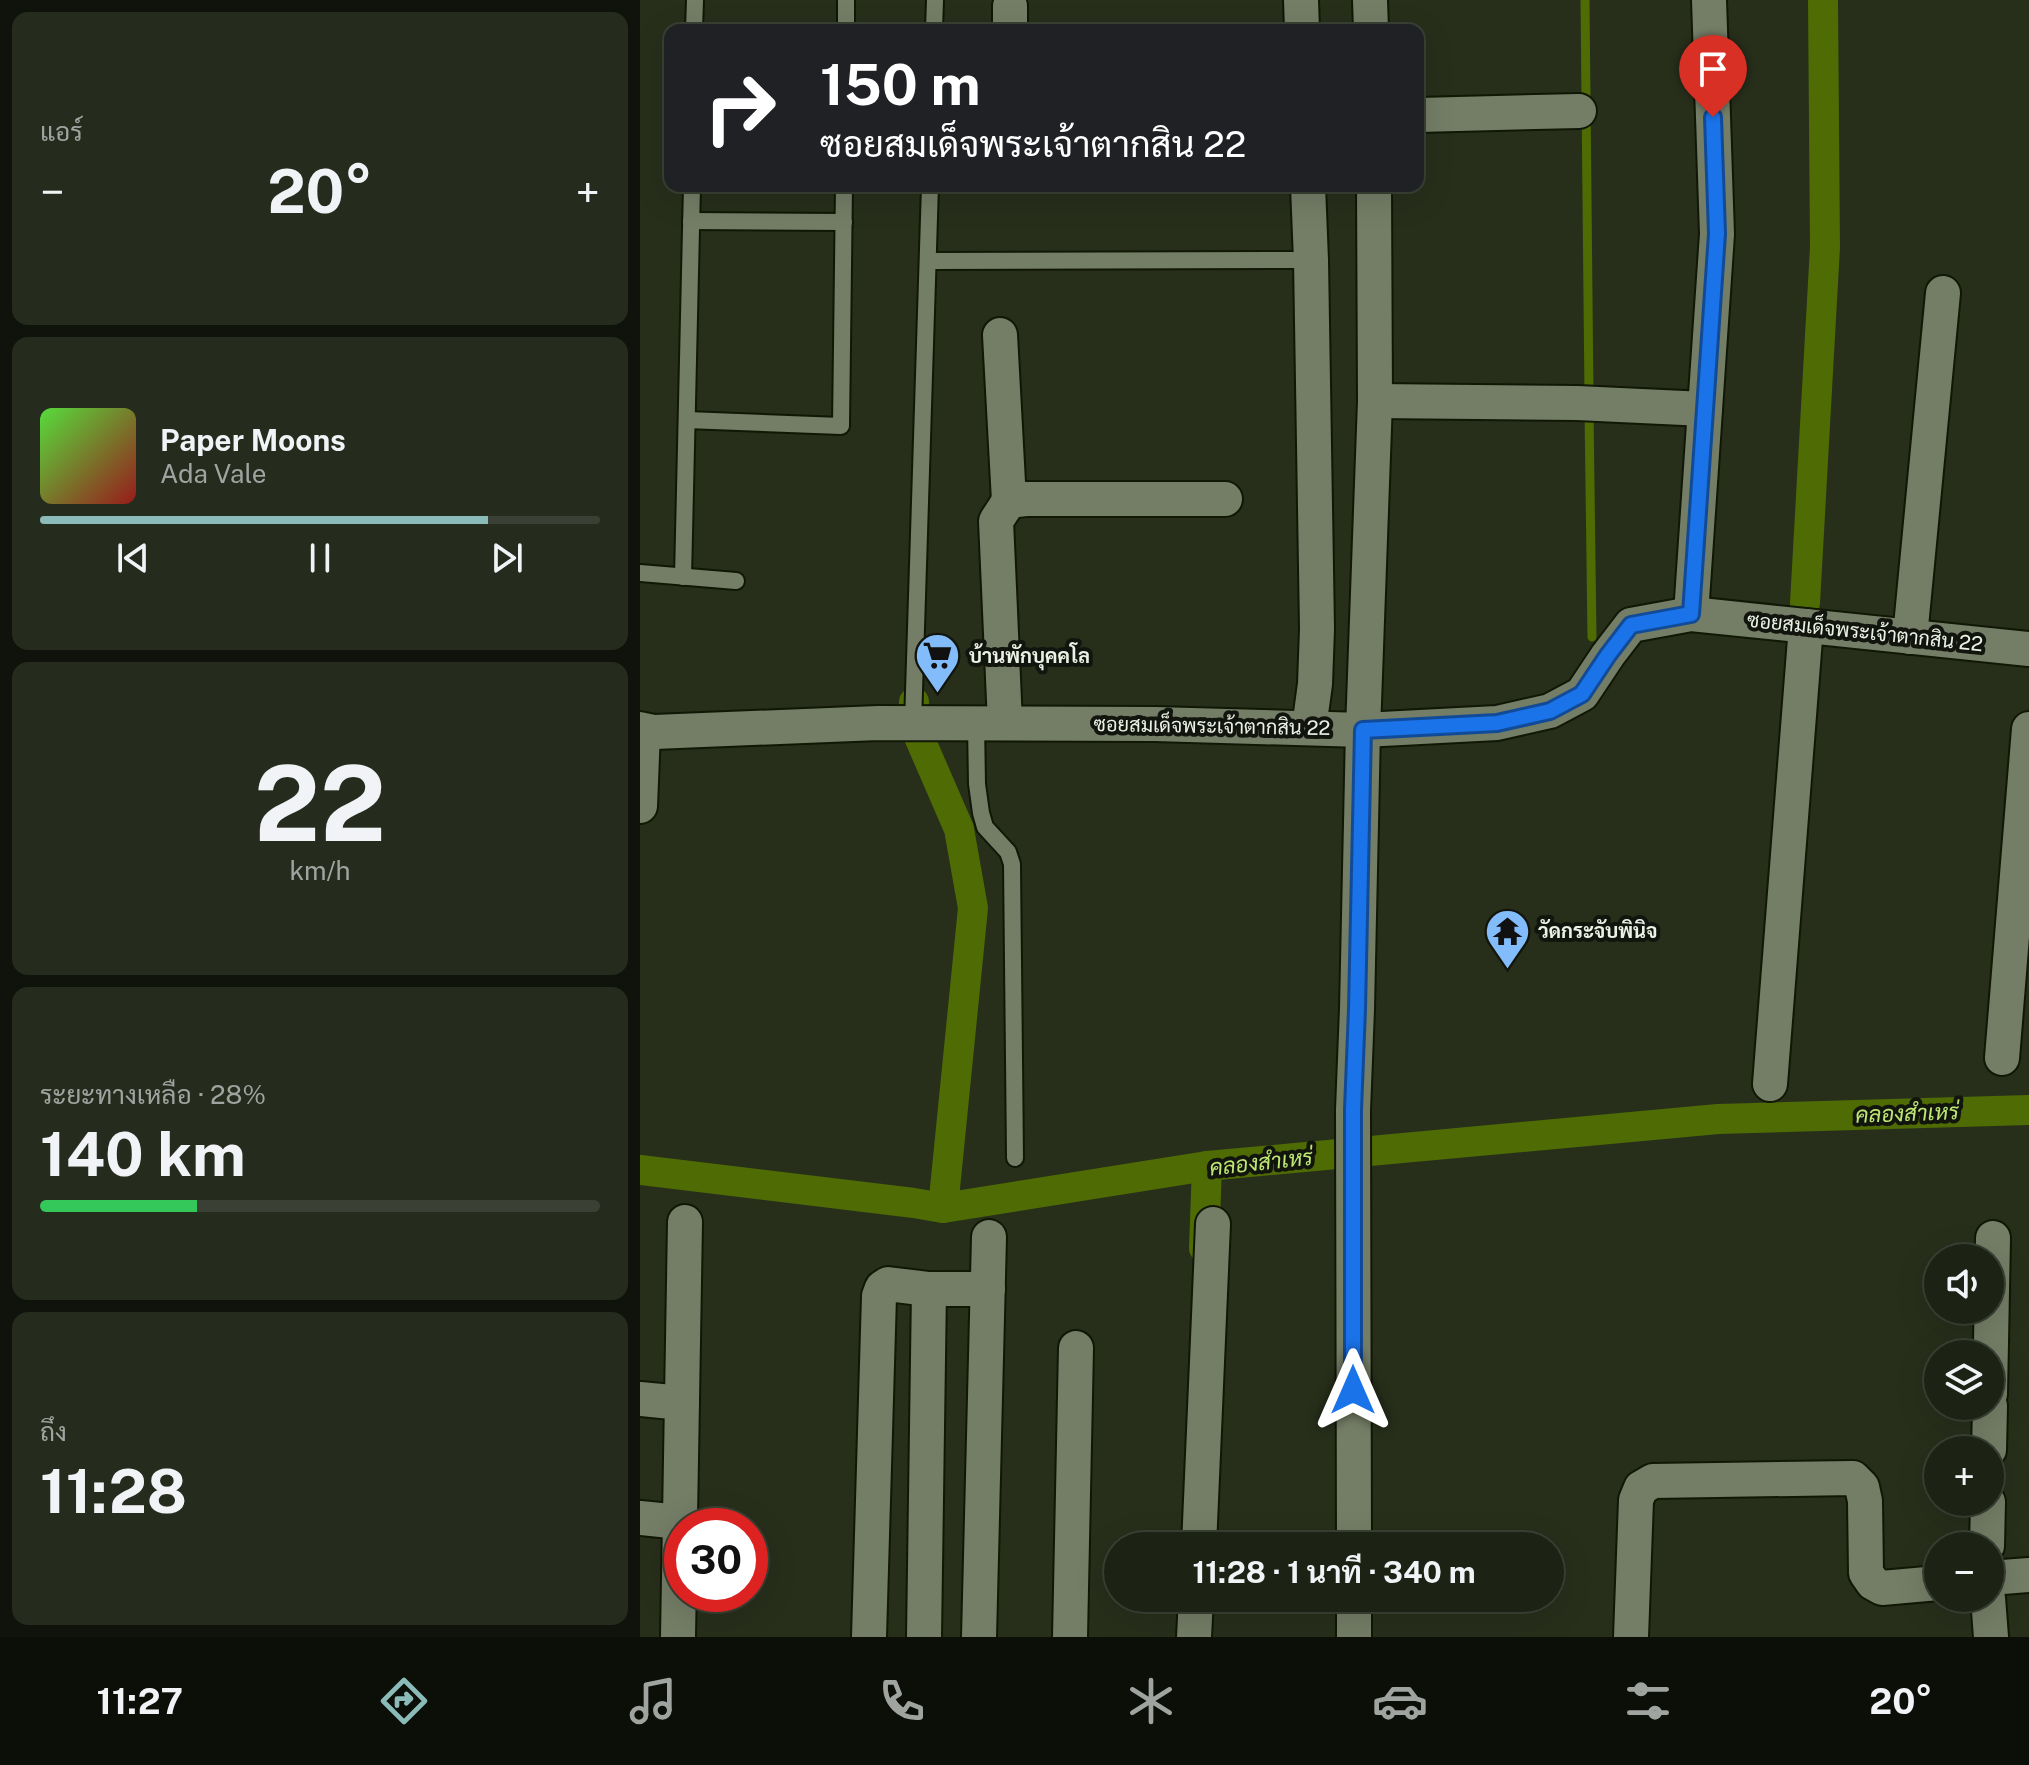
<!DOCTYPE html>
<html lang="th">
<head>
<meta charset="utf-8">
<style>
	body { margin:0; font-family:"Public Sans",Sarabun,sans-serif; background:#252b1d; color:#f1f3f6; height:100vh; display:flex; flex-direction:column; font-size:30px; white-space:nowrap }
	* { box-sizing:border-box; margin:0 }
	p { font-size:26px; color:#a0a4a0 }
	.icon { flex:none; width:44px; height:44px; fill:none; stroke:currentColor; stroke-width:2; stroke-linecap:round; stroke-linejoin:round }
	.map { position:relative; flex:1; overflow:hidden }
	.panel { display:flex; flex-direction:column; gap:12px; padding:12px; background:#10130b; width:640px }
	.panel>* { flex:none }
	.top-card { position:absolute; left:24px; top:24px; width:760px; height:168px; border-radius:16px; box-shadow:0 8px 32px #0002,0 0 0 2px #3b4034; background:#202124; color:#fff; overflow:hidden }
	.fabs { position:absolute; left:1284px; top:1244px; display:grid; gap:16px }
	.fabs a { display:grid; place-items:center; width:80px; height:80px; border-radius:50%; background:#1d2314; box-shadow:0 8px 32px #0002,0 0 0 2px #3b4034; font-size:40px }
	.speed { position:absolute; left:24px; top:1508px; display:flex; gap:16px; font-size:40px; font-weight:700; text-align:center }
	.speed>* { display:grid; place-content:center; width:104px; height:104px; border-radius:50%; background:#1d2314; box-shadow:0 8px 32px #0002,0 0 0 2px #3b4034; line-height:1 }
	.speed .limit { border:12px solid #d22; background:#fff; color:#111 }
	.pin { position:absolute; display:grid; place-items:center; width:68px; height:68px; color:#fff; margin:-82px -34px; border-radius:50% 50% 50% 0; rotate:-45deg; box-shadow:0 0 8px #0007 }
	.pin .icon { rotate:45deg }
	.me { position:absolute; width:88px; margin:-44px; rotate:0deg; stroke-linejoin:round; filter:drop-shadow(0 0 6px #0008) }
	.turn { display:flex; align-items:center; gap:28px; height:168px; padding:0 24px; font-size:36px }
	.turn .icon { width:104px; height:104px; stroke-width:2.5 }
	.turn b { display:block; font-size:56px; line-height:68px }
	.big { font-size:60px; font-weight:700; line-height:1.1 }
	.panel .tile { flex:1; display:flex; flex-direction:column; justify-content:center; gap:12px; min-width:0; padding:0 28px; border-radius:16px; background:#252b1d }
	.panel .dial { align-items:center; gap:0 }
	.dial b { font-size:104px; line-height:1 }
	.song { display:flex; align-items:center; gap:24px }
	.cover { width:96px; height:96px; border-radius:12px; background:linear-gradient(135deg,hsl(110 70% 55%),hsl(0 70% 35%)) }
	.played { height:8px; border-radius:4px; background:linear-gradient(90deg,#8bbbb9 80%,#3b4034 80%) }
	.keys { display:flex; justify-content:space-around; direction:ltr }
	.heat { display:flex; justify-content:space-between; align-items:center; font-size:44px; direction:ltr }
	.charge { height:12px; border-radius:6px; background:linear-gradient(90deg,#34c759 28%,#3b4034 0) }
	.trip { position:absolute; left:464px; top:1532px; width:460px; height:80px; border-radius:40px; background:#1d2314; box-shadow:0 8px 32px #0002,0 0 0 2px #3b4034; font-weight:700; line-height:80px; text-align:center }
	.menu { display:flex; height:128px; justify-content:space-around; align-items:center; background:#0c0e08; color:#a0a4a0 }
	.menu .icon { width:56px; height:56px }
	.menu .active { color:#8bbbb9 }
	.menu b { font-size:36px; color:#f1f3f6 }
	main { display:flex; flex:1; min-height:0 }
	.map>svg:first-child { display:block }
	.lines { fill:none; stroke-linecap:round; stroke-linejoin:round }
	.stream { stroke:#4f6b04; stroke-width:9 }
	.canal { stroke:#4f6b04; stroke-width:30 }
	.lane-casing { stroke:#101705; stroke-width:20 }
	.street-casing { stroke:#101705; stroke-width:38 }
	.lane { stroke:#747d66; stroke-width:16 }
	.street { stroke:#747d66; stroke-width:34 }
	.route-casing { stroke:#114b97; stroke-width:20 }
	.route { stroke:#1a73e8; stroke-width:14 }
	.labels { text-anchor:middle; stroke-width:8; stroke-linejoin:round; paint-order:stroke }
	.street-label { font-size:20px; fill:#ebf1e4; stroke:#12150d }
	.poi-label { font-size:20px; font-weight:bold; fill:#ebf1e4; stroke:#12150d; text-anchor:start }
	.water-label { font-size:22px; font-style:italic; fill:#bee773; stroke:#12150d }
</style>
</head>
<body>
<main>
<section class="panel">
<div class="tile"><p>แอร์</p>
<div class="heat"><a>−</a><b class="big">20°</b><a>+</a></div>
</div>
<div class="tile">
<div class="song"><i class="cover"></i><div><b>Paper Moons</b><p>Ada Vale</p></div></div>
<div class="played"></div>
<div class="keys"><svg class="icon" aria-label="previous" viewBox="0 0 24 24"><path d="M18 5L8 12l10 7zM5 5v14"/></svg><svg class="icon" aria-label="pause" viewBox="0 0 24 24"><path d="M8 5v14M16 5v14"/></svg><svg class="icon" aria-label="next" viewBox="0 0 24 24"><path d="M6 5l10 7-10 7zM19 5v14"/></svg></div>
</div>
<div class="tile dial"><b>22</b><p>km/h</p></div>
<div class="tile"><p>ระยะทางเหลือ · 28%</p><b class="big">140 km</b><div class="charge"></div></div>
<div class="tile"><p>ถึง</p><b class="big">11:28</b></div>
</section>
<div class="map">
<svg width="1389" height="1637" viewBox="0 0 1389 1637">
	<rect width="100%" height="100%" fill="#272f1b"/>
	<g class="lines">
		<!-- stream -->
		<g class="stream">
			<path d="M945 0 949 397"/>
			<path d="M949 411 952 637"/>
		</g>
		<!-- canal -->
		<g class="canal">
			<path d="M1165 603 1185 247 1183 0"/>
			<path d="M274 702 273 723 319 829 333 908 303 1208"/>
			<path d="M0 1170 274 1203 303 1208 567 1166 1078 1119 1389 1110"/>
			<path d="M564 1248 567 1166"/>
		</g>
		<defs>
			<g id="lane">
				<path d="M54 30 55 0"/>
				<path d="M206 30V0"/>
				<path d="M294 30 295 0"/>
				<path d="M51 221 204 222"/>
				<path d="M289 261 671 260"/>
				<path d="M47 420 201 426 204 186"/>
				<path d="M0 573 96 581"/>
				<path d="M43 577 52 186"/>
				<path d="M273 723 290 186"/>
				<path d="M336 723 337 784 341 813 345 827 368 852 372 864 375 1158"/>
			</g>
			<g id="street">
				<path d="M661 0 662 30"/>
				<path d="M730 0 731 30"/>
				<path d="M370 30V6"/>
				<path d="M778 115 939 111"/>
				<path d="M668 186 671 260 677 629 675 684 669 728"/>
				<path d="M360 335 369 501"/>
				<path d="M735 401 937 403 1065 409"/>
				<path d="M1051 614 1077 234 1069 0"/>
				<path d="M1270 637 1303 293"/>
				<path d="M365 723 356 521 369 501 386 499H585"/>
				<path d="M0 729 14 732 238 723 515 724 723 730 857 723 910 711 942 694 968 655 991 625 1051 614 1389 649"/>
				<path d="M0 806 3 731"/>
				<path d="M1362 1058 1389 729"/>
				<path d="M1130 1084 1166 626"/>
				<path d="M1350 1394 1353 1238"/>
				<path d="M0 1399 42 1403"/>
				<path d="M1349 1450 1350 1406"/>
				<path d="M0 1518 40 1522"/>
				<path d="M559 1546 573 1224"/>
				<path d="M714 1546 713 1110 717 1009 723 730 735 401 734 186"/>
				<path d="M1347 1546 1348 1502"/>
				<path d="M1350 1578 1389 1575"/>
				<path d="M714 1598V1637"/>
				<path d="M1348 1598 1351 1637"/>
				<path d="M38 1637 45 1222"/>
				<path d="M229 1637 239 1296 242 1288 248 1284 289 1289H348"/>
				<path d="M284 1637 289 1289"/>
				<path d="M339 1637 349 1237"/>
				<path d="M430 1637 436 1348"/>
				<path d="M554 1637 556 1598"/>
				<path d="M991 1637 996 1500 1001 1488 1013 1481 1213 1478 1222 1487 1225 1501 1226 1573 1233 1583 1242 1588 1298 1583"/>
			</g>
		</defs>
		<!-- lane casing -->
		<use href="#lane" class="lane-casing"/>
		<!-- street casing -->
		<use href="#street" class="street-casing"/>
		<!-- lane -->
		<use href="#lane" class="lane"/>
		<!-- street -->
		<use href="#street" class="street"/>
	</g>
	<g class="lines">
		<defs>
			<path id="route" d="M713 1390V1110L717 1009 723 730 857 723 910 711 942 694 968 655 991 625 1051 614 1077 234 1073 117"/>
		</defs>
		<!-- route casing -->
		<use href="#route" class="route-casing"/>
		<!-- route -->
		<use href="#route" class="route"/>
	</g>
	<!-- icons -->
	<defs>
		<symbol id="supermarket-pin" viewBox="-11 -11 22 30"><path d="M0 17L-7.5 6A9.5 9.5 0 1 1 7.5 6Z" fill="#82bcfa" stroke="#12150d"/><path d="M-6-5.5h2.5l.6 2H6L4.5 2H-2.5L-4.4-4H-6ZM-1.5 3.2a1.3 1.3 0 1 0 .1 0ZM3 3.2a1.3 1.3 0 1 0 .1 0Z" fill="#111"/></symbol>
		<symbol id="temple-pin" viewBox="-11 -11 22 30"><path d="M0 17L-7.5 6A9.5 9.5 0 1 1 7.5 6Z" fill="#82bcfa" stroke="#12150d"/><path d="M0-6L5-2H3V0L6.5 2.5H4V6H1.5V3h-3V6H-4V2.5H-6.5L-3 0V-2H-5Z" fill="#111"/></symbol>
	</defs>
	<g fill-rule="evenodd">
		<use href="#supermarket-pin" x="272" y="630" width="51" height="69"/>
		<use href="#temple-pin" x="842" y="906" width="51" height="69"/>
	</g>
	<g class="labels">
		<!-- street labels -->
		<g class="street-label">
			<text transform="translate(1225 632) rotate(6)" y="7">ซอยสมเด็จพระเจ้าตากสิน 22</text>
			<text transform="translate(572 726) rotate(1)" y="7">ซอยสมเด็จพระเจ้าตากสิน 22</text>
		</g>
		<!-- poi labels -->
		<g class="poi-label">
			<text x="329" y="663">บ้านพักบุคคโล</text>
			<text x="898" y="938">วัดกระจับพินิจ</text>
		</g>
		<!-- water labels -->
		<g class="water-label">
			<text transform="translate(1267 1113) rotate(-2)" y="8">คลองสำเหร่</text>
			<text transform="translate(621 1162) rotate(-6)" y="8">คลองสำเหร่</text>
		</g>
	</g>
</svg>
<div class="fabs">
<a><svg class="icon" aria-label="sound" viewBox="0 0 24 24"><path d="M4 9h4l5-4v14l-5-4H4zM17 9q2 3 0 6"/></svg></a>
<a><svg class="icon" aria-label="layers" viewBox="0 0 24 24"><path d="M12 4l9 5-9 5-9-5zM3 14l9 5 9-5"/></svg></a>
<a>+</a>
<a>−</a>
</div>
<div class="speed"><div class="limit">30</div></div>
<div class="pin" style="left:1073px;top:117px;background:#d93025"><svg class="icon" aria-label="arrive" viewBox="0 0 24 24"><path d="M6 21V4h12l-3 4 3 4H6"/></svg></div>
<svg class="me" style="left:713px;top:1390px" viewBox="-20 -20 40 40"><path d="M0-17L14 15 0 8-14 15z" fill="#1a73e8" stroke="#fff" stroke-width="4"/></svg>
<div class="trip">11:28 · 1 นาที · 340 m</div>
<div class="top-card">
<div class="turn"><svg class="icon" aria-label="right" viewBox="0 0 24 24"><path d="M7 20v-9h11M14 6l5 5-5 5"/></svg><div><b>150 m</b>ซอยสมเด็จพระเจ้าตากสิน 22</div></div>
</div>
</div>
</main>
<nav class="menu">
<b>11:27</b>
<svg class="icon active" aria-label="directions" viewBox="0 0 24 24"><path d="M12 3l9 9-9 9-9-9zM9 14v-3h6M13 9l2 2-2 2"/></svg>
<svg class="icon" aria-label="music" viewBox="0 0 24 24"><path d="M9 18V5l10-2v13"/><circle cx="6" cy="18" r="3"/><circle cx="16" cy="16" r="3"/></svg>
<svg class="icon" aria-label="phone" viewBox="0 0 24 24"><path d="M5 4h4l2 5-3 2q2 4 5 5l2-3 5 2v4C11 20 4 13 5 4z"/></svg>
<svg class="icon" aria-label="climate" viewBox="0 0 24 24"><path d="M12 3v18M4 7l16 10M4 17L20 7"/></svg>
<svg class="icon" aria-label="car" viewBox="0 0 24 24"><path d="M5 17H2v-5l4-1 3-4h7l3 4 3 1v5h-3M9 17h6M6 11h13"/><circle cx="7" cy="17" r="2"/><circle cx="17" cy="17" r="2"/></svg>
<svg class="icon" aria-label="filters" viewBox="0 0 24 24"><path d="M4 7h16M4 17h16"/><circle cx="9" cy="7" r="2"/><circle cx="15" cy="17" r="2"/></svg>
<b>20°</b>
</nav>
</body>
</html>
